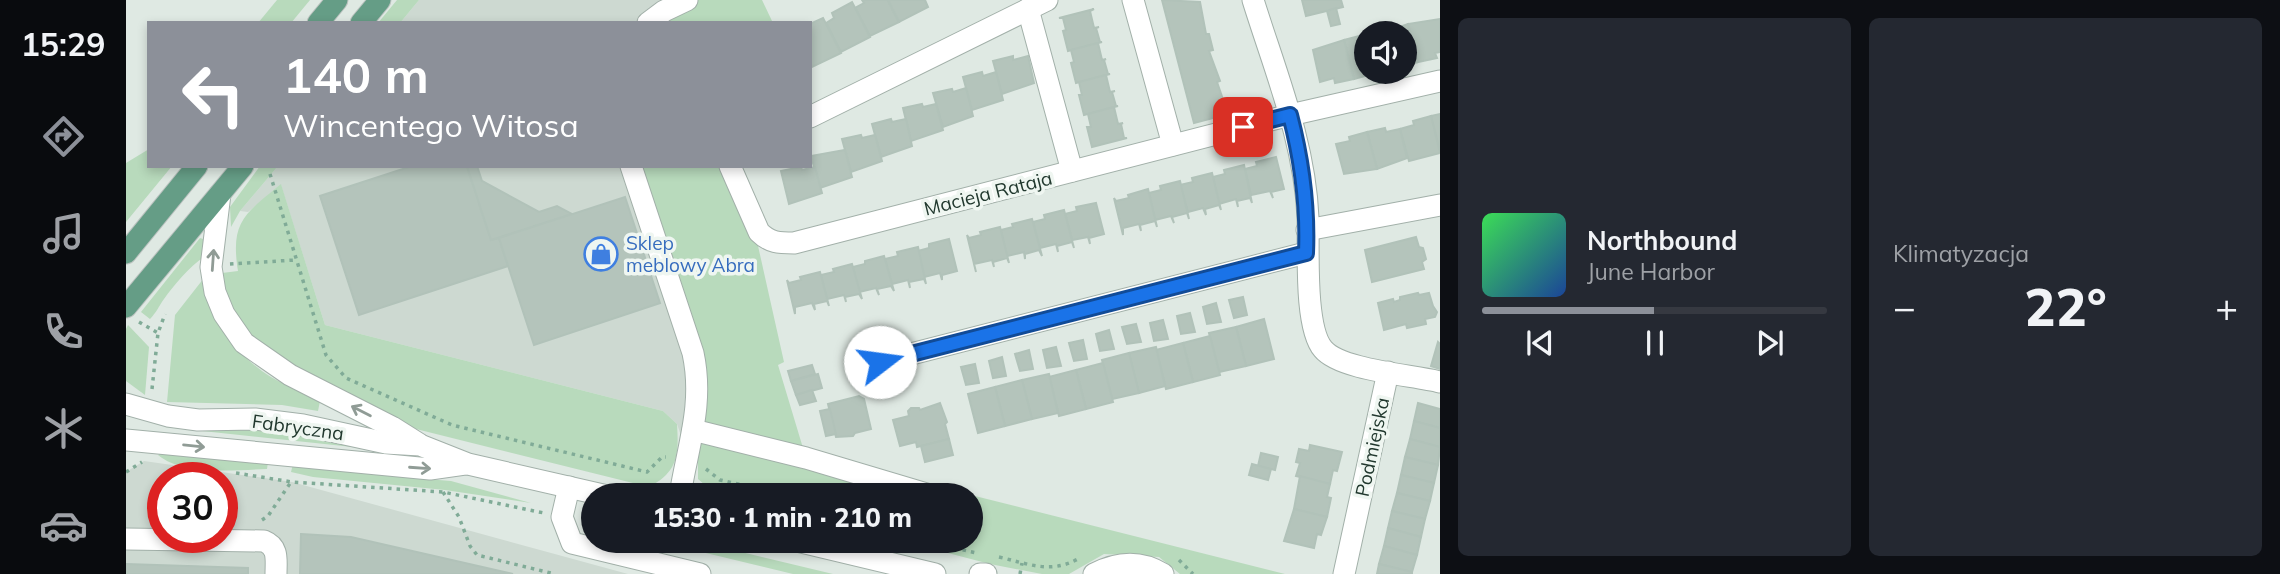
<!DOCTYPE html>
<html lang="pl">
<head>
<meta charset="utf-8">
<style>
	body { margin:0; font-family:Mulish,sans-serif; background:#242831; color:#f1f3f6; height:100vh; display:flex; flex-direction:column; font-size:26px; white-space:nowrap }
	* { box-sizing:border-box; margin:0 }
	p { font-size:23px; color:#9ea1a6 }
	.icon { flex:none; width:38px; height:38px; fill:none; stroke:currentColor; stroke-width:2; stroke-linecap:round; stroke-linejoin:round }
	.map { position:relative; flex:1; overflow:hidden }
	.details { display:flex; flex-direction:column; gap:18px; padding:18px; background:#0d0f14; width:840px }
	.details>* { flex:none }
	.top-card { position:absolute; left:21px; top:21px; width:665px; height:147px; border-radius:0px; box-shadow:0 4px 10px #0003; background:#8c9099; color:#fff; overflow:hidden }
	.tools { position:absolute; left:1228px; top:21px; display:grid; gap:14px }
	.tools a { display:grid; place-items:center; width:63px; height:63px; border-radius:50%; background:#171b24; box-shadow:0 4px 10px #0003; font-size:35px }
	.speed { position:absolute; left:21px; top:462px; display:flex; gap:14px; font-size:35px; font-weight:700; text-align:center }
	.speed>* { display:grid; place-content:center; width:91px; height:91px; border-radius:50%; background:#171b24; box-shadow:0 4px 10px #0003; line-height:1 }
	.speed .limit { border:10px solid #d22; background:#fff; color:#111 }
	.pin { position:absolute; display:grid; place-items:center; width:60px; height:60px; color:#fff; margin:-30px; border-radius:14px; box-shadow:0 4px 10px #0006 }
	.me { position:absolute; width:77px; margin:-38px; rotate:75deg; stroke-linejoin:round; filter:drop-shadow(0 0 5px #0008) }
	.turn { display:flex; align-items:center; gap:24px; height:147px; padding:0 21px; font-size:32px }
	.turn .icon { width:91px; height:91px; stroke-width:2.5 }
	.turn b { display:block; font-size:49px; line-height:60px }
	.big { font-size:52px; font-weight:800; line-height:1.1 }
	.details .tile { flex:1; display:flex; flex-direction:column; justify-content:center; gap:10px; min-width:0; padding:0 24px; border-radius:10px; background:#242831 }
	.song { display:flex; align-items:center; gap:21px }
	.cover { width:84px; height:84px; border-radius:10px; background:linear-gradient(135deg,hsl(130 70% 55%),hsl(220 70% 35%)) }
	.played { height:7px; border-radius:4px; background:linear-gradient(90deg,#8c9099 50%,#363941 50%) }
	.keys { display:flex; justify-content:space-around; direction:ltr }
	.heat { display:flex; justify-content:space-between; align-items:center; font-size:38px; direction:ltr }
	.details .tiles { flex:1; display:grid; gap:18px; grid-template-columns:repeat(2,1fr) }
	.trip { position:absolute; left:455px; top:483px; width:402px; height:70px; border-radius:35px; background:#171b24; box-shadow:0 4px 10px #0003; font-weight:800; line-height:70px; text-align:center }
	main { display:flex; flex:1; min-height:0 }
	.tab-bar { display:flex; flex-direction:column; width:126px; justify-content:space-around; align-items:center; background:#090b0e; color:#9ea1a6 }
	.tab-bar .icon { width:49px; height:49px }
	.tab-bar .selected { color:#8c9099 }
	.tab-bar b { font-size:32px; color:#f1f3f6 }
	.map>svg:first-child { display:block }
	.built { fill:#cdd9d1; fill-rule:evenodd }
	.green { fill:#b8dabc }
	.building { fill:#b4c4bb; stroke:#b1c2b9; stroke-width:2 }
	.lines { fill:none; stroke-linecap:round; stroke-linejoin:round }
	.minor-casing { stroke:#a2b0a9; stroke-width:23 }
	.major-casing { stroke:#bcc3c0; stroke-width:23 }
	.path { stroke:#80ab97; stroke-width:3.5; stroke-dasharray:3.5 5; stroke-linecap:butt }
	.minor { stroke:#fff; stroke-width:21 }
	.major { stroke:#659d86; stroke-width:21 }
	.oneway { stroke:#909c96 }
	.route-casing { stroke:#114b97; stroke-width:18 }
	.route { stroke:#1a73e8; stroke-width:12 }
	.labels { text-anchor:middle; stroke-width:7; stroke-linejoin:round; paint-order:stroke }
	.street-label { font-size:19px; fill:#21382e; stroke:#eff6f1 }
	.shop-label { font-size:19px; fill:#366cbe; stroke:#eff6f1; text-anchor:start }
</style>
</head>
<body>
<main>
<nav class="tab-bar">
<b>15:29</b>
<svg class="icon selected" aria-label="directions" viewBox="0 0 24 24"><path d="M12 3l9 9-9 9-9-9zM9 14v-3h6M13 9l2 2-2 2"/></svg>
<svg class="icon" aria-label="music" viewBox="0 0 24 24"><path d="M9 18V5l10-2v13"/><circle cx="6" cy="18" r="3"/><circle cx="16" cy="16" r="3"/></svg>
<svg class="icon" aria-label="phone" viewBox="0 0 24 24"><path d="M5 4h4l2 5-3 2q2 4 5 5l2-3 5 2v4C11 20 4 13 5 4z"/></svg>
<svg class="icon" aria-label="climate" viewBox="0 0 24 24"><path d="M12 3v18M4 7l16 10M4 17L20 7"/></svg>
<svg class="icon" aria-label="car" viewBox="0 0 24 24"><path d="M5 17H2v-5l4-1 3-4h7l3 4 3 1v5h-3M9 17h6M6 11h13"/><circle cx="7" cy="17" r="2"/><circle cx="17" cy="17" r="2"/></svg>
</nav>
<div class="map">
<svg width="1314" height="574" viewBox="0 0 1314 574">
	<rect width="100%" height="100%" fill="#dfe9e3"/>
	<!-- built -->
	<g class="built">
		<path d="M293 0H561L522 23H274Z"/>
		<path d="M152 166H505L567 353 561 453 551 424 537 411 199 325 155 185 122 212 114 211Z"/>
		<path d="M18 461 166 482 502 574H0V472ZM37 478H96V537H37Z"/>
	</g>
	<!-- green -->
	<g class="green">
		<path d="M151 0H184L165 23H132Z"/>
		<path d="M271 0H293L274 23H252Z"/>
		<path d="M561 0H636L647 23H522Z"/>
		<path d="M23 149V166H46L0 222V163Z"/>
		<path d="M134 166H152L114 211 105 227 104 207Z"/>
		<path d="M505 166H604L626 219 658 362 652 365 680 458 804 495H604L586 491 572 479V398Z"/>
		<path d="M155 184 199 325 537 411 551 424C553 455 552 472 523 487L286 428 181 374 133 343 113 323 102 308 96 273 112 271C104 221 119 214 155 184Z"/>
		<path d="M74 238 77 239 78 257C63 267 48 285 38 299 33 306 30 313 24 319L15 312Z"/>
		<path d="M78 278C95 321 103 351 145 377 160 386 178 392 194 401L192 411 156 405 41 402 49 315Z"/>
		<path d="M2 325 23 347 19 395 0 381V329Z"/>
		<path d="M39 423 149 427 236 448 39 427Z"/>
		<path d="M37 452 142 462 141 469C109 470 57 476 32 455Z"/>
		<path d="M167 464 221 468 276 477 325 481 405 503 319 490 187 477 165 472Z"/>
		<path d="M845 495 1159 574H1054L1033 557 978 554 943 574H916L864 564 776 541H845Z"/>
		<path d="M530 541H570L707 574H667Z"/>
	</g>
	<!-- building -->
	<g class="building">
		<path d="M736 0H762L773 22 744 36 729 8 738 3Z"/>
		<path d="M762 0H799L802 7 773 22Z"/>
		<path d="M1036 0 1074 2 1080 34H1083L1087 50 1083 51 1094 81 1091 82 1102 114 1068 123Z"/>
		<path d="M1176 0H1215L1217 7 1180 16Z"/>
		<path d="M726 2 744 37 715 52 700 23 708 18 706 13Z"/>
		<path d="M1210 8 1214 24 1205 26 1201 11Z"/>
		<path d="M968 9 964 11 968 28 973 27 970 28 974 42H976L942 51 937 31 940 30 937 18H933Z"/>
		<path d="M697 18 715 53 686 67 684 63V24Z"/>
		<path d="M1314 19V52L1309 53 1311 58 1292 62 1282 24Z"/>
		<path d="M1282 24 1292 62 1279 66V33H1256Z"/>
		<path d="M1233 36V39L1241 37V72L1246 74 1228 79 1218 40Z"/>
		<path d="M1218 40 1228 79 1209 83 1208 78 1194 82 1187 50Z"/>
		<path d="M972 43 976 60 980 59 978 60 982 74H984L950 83 945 63 948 62 945 50Z"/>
		<path d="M887 56V60L902 56 908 83 876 94 867 61Z"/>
		<path d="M856 72 857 76 870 72 877 100 846 110 837 77Z"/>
		<path d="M980 75 984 92 989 91 986 92 990 106H992L958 115 953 95H956L953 82Z"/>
		<path d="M840 88 847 116 817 127 807 93 826 89 827 92Z"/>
		<path d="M796 104 797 107 810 104 817 130 785 141 777 108Z"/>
		<path d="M988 107 992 124 997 123 995 124 998 138H1001L966 147 961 127H965L962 114Z"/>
		<path d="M1314 114V151L1305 116Z"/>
		<path d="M1305 116 1314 153 1283 161 1274 129 1288 125 1287 121Z"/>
		<path d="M765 119 766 122 780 119 786 146 755 157 746 124Z"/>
		<path d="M1259 128 1260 132 1274 129 1281 158 1251 169 1241 132Z"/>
		<path d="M1241 132 1251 169 1218 174 1210 144 1224 141 1223 137Z"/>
		<path d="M735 135 736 138 749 135 756 161 725 172 716 139Z"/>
		<path d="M719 150 726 177 694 188 685 156Z"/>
		<path d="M1150 157 1158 189 1145 192 1147 198 1144 191 1125 195 1119 169 1131 166 1130 162Z"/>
		<path d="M1118 165 1126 203 1124 198 1111 201 1112 207 1110 199 1093 204 1087 177 1099 174 1098 170Z"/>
		<path d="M286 166H341L365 240 373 238 382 266 233 315 194 196Z"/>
		<path d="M341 166H351L356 181 413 212 431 206 446 214 365 240Z"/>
		<path d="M675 167 676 170 689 167 696 193 663 204 655 171Z"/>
		<path d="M1086 173 1095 210 1093 205 1079 209 1080 215 1077 208 1062 212 1054 185 1067 182 1066 178Z"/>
		<path d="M1054 181 1063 219 1061 213 1046 217 1048 223 1045 216 1029 220 1023 193 1035 190 1034 186Z"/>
		<path d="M1022 189 1031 227 1029 221 1014 225 1015 231 1013 224 997 228V235L988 198 990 201 1003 198 1002 195Z"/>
		<path d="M499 197 534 303 408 345 373 238Z"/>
		<path d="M970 203 978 234 963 238 964 244 962 237 946 240 939 214 951 211 950 207Z"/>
		<path d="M938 210 948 248 946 242 931 246 932 252 930 244 914 248 907 222 919 219 918 215Z"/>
		<path d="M906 219 916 256 913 250 899 254V259L898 252 881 256 875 230 887 227 886 224Z"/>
		<path d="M874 227 883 263 881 258 867 262 868 267 866 260 848 264 850 272 841 235 843 238 855 235 854 232Z"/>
		<path d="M1290 237 1293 247 1297 248 1300 259 1296 262 1298 269 1246 282 1239 250Z"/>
		<path d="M823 239 831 271 816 275V280L814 273 798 277 792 251 803 248V244Z"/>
		<path d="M792 247 800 284 798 279 783 282 784 288 782 280 766 284 759 259 772 256 771 252Z"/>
		<path d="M758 256 768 291 765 286 751 289 753 295 750 288 733 292 727 267 739 264V261Z"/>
		<path d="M726 264 736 299 733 294 719 297 720 302 718 295 701 299 695 275 708 272 707 269Z"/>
		<path d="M694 272 703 306 701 301 688 304 689 310 686 303 669 307V314L661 280 663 283 675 280 674 277Z"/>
		<path d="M1292 293 1293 295 1303 293 1307 306 1311 312 1309 317 1299 319 1300 324 1281 328 1280 324 1258 330 1252 303 1267 299 1268 302 1274 300V297Z"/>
		<path d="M1117 297 1121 315 1108 318 1103 300Z"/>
		<path d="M1090 303 1095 322 1081 324 1077 307Z"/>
		<path d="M1064 313 1069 332 1055 334 1051 316Z"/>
		<path d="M1138 319 1148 359 1120 366 1110 327Z"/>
		<path d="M1037 320 1042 339 1028 341 1024 323Z"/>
		<path d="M1010 324 1015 342 1001 344 996 327Z"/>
		<path d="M1110 327 1120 366 1093 372 1083 333Z"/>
		<path d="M983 330 988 349 974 351 970 334Z"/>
		<path d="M1084 336 1094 375 1067 382 1057 343Z"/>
		<path d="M957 340 961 359 948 361 943 343Z"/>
		<path d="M1312 342 1314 344V369L1305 366Z"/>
		<path d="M1057 343 1067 382 1040 389 1030 350Z"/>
		<path d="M930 347 935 366 921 368 917 350Z"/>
		<path d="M1030 347 1039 386 1013 393 1003 353Z"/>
		<path d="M903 350 907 369 894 371 889 354Z"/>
		<path d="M1003 353 1013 393 986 399 976 360Z"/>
		<path d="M876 357 880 376 867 378 863 361Z"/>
		<path d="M977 363 987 402 960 409 950 370Z"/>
		<path d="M849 364 853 383 840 385 835 367Z"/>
		<path d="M686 365 689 374 665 381 662 371Z"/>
		<path d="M950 370 960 409 933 416 923 377Z"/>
		<path d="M692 374 696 388 670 395 665 381Z"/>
		<path d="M923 374 932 413 906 419 896 380Z"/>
		<path d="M896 380 906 419 879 426 869 387Z"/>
		<path d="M869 387 879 426 852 433 842 394Z"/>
		<path d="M686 390 690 401 674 405 670 395Z"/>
		<path d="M733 396 738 399 745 429 729 433 727 436 710 437 702 404Z"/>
		<path d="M814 403 821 422 819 424 823 439 791 447 790 442 774 446 767 420 783 416 782 411 785 408H793L794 410Z"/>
		<path d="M1292 403 1314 409V428L1288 421Z"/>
		<path d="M704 409 710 434 700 436 694 411Z"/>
		<path d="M1288 421 1314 428V447L1284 439Z"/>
		<path d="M823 439 827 455 799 462 795 446Z"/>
		<path d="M1284 439 1314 447 1312 465 1279 457Z"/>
		<path d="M1184 445 1216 452 1211 471 1207 470 1204 484 1170 476 1174 463 1170 462 1173 449 1183 451Z"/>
		<path d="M1135 453 1152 457 1149 470 1132 466Z"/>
		<path d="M1279 457 1312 465 1308 483 1275 475Z"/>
		<path d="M1126 464 1145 469 1142 480 1123 475Z"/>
		<path d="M1275 475 1308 483 1304 501 1271 493Z"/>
		<path d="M1174 476 1204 484 1201 497 1205 498 1201 517 1168 509Z"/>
		<path d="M1271 493 1304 501 1299 519 1266 511Z"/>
		<path d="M1168 509 1201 517 1195 535 1191 534 1188 548 1158 541Z"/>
		<path d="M1266 511 1299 519 1295 537 1262 528Z"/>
		<path d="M1262 528 1295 537 1291 555 1258 546Z"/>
		<path d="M175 534 225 537 387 574H174Z"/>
		<path d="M1258 546 1291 555 1286 572 1253 564Z"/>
		<path d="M0 564 122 568V574H0Z"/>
		<path d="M1253 564 1286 572V574H1251Z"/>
	</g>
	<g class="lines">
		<defs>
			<g id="minor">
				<path d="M1007 0 1047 145"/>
				<path d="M1127 0C1149 71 1179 142 1182 218 1183 247 1178 327 1197 349 1214 370 1286 375 1314 382"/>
				<path d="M902 9 946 171"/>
				<path d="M522 23 538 11 561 0"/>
				<path d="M684 117 921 0"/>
				<path d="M505 166 567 353C578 404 562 445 554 495"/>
				<path d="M604 166 633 232C644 243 653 243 668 243L1164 115 1314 81"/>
				<path d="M94 194 85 267 89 292 98 314 118 343 164 375 266 427 293 444"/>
				<path d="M1181 230 1314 205"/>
				<path d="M754 362 1180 253"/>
				<path d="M0 404 42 416 72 420 129 419 177 425 260 443 294 445 342 464 477 495"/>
				<path d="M567 430 680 458 804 495"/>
				<path d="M0 440 304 469 339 464"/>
				<path d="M443 487 436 517 446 543 574 574"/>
				<path d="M0 539 138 541C153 547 150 560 150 574"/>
				<path d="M671 541 809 574"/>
				<path d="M854 574H860"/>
				<path d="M968 574C991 562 1014 560 1037 574"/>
				<path d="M1218 574 1262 372"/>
			</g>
			<g id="major">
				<path d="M192 23 211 0"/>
				<path d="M235 23 254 0"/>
				<path d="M0 253 71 166"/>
				<path d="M0 307 117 166"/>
			</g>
		</defs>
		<!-- minor casing -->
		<use href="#minor" class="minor-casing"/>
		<!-- major casing -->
		<use href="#major" class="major-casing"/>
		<!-- path -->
		<g class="path">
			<path d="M144 174 200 355 220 378 326 425 521 472 536 457H540"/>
			<path d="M104 264 169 260"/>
			<path d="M13 322 32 333"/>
			<path d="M26 389 32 333 39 314"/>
			<path d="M580 469 594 480 662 495"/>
			<path d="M0 472 16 462"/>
			<path d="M110 473 166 482 317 492 418 513"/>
			<path d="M317 492 333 517 344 546 351 555 429 574"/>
			<path d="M136 520 142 516 165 482"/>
			<path d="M795 541 851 553"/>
			<path d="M873 557C903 564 924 574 952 559"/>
			<path d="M1053 560 1067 574"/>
			<path d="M894 574 896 563"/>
		</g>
		<!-- minor -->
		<use href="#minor" class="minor"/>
		<!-- major -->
		<use href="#major" class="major"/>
	</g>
	<!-- one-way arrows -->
	<defs><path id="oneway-shaft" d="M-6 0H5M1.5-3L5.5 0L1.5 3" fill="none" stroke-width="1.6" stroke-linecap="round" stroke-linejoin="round" transform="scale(1.75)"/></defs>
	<g class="oneway">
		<use href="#oneway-shaft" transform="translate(87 260) rotate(-86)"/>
		<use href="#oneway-shaft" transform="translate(235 411) rotate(-153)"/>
		<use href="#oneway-shaft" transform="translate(68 446) rotate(6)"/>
		<use href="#oneway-shaft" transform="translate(294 468) rotate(4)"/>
	</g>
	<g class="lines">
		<defs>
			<path id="route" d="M754 362 1180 253C1182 205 1176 161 1164 115L1117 127"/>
		</defs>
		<!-- route casing -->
		<use href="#route" class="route-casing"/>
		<!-- route -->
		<use href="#route" class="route"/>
	</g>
	<!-- icons -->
	<defs>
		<symbol id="shop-ring" viewBox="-11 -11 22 22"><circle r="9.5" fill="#eff6f1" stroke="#3f7fe0" stroke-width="1.5"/><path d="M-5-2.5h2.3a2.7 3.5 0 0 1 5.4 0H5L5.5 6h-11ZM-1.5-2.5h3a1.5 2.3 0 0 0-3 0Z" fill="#3f7fe0"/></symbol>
	</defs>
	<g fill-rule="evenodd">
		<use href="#shop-ring" x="456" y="235" width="38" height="38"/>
	</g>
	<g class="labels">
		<!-- street labels -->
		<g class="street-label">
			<text transform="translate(862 193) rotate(-14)" y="7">Macieja Rataja</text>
			<text transform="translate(172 427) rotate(8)" y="7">Fabryczna</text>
			<text transform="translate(1246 447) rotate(-78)" y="7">Podmiejska</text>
		</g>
		<!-- shop labels -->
		<g class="shop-label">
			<text x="500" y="250">Sklep<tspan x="500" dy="22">meblowy Abra</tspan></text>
		</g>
	</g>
</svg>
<div class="tools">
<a><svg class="icon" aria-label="sound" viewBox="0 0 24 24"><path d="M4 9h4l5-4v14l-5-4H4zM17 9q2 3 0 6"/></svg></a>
</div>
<div class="speed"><div class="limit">30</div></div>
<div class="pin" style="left:1117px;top:127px;background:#d93025"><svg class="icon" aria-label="arrive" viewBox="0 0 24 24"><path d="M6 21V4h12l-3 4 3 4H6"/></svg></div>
<svg class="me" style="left:754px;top:362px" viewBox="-20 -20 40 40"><circle r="19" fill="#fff"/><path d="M0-13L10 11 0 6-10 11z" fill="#1a73e8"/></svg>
<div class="trip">15:30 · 1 min · 210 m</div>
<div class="top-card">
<div class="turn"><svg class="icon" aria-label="left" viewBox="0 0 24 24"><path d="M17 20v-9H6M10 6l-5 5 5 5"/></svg><div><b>140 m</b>Wincentego Witosa</div></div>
</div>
</div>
<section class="details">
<div class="tiles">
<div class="tile">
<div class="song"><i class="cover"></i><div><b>Northbound</b><p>June Harbor</p></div></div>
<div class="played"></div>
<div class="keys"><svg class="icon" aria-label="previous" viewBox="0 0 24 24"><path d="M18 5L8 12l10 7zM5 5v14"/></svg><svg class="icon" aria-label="pause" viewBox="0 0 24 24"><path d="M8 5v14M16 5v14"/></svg><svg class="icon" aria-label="next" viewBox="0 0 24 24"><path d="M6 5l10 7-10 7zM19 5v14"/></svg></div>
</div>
<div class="tile"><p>Klimatyzacja</p>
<div class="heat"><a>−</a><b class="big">22°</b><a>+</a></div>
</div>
</div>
</section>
</main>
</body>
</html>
